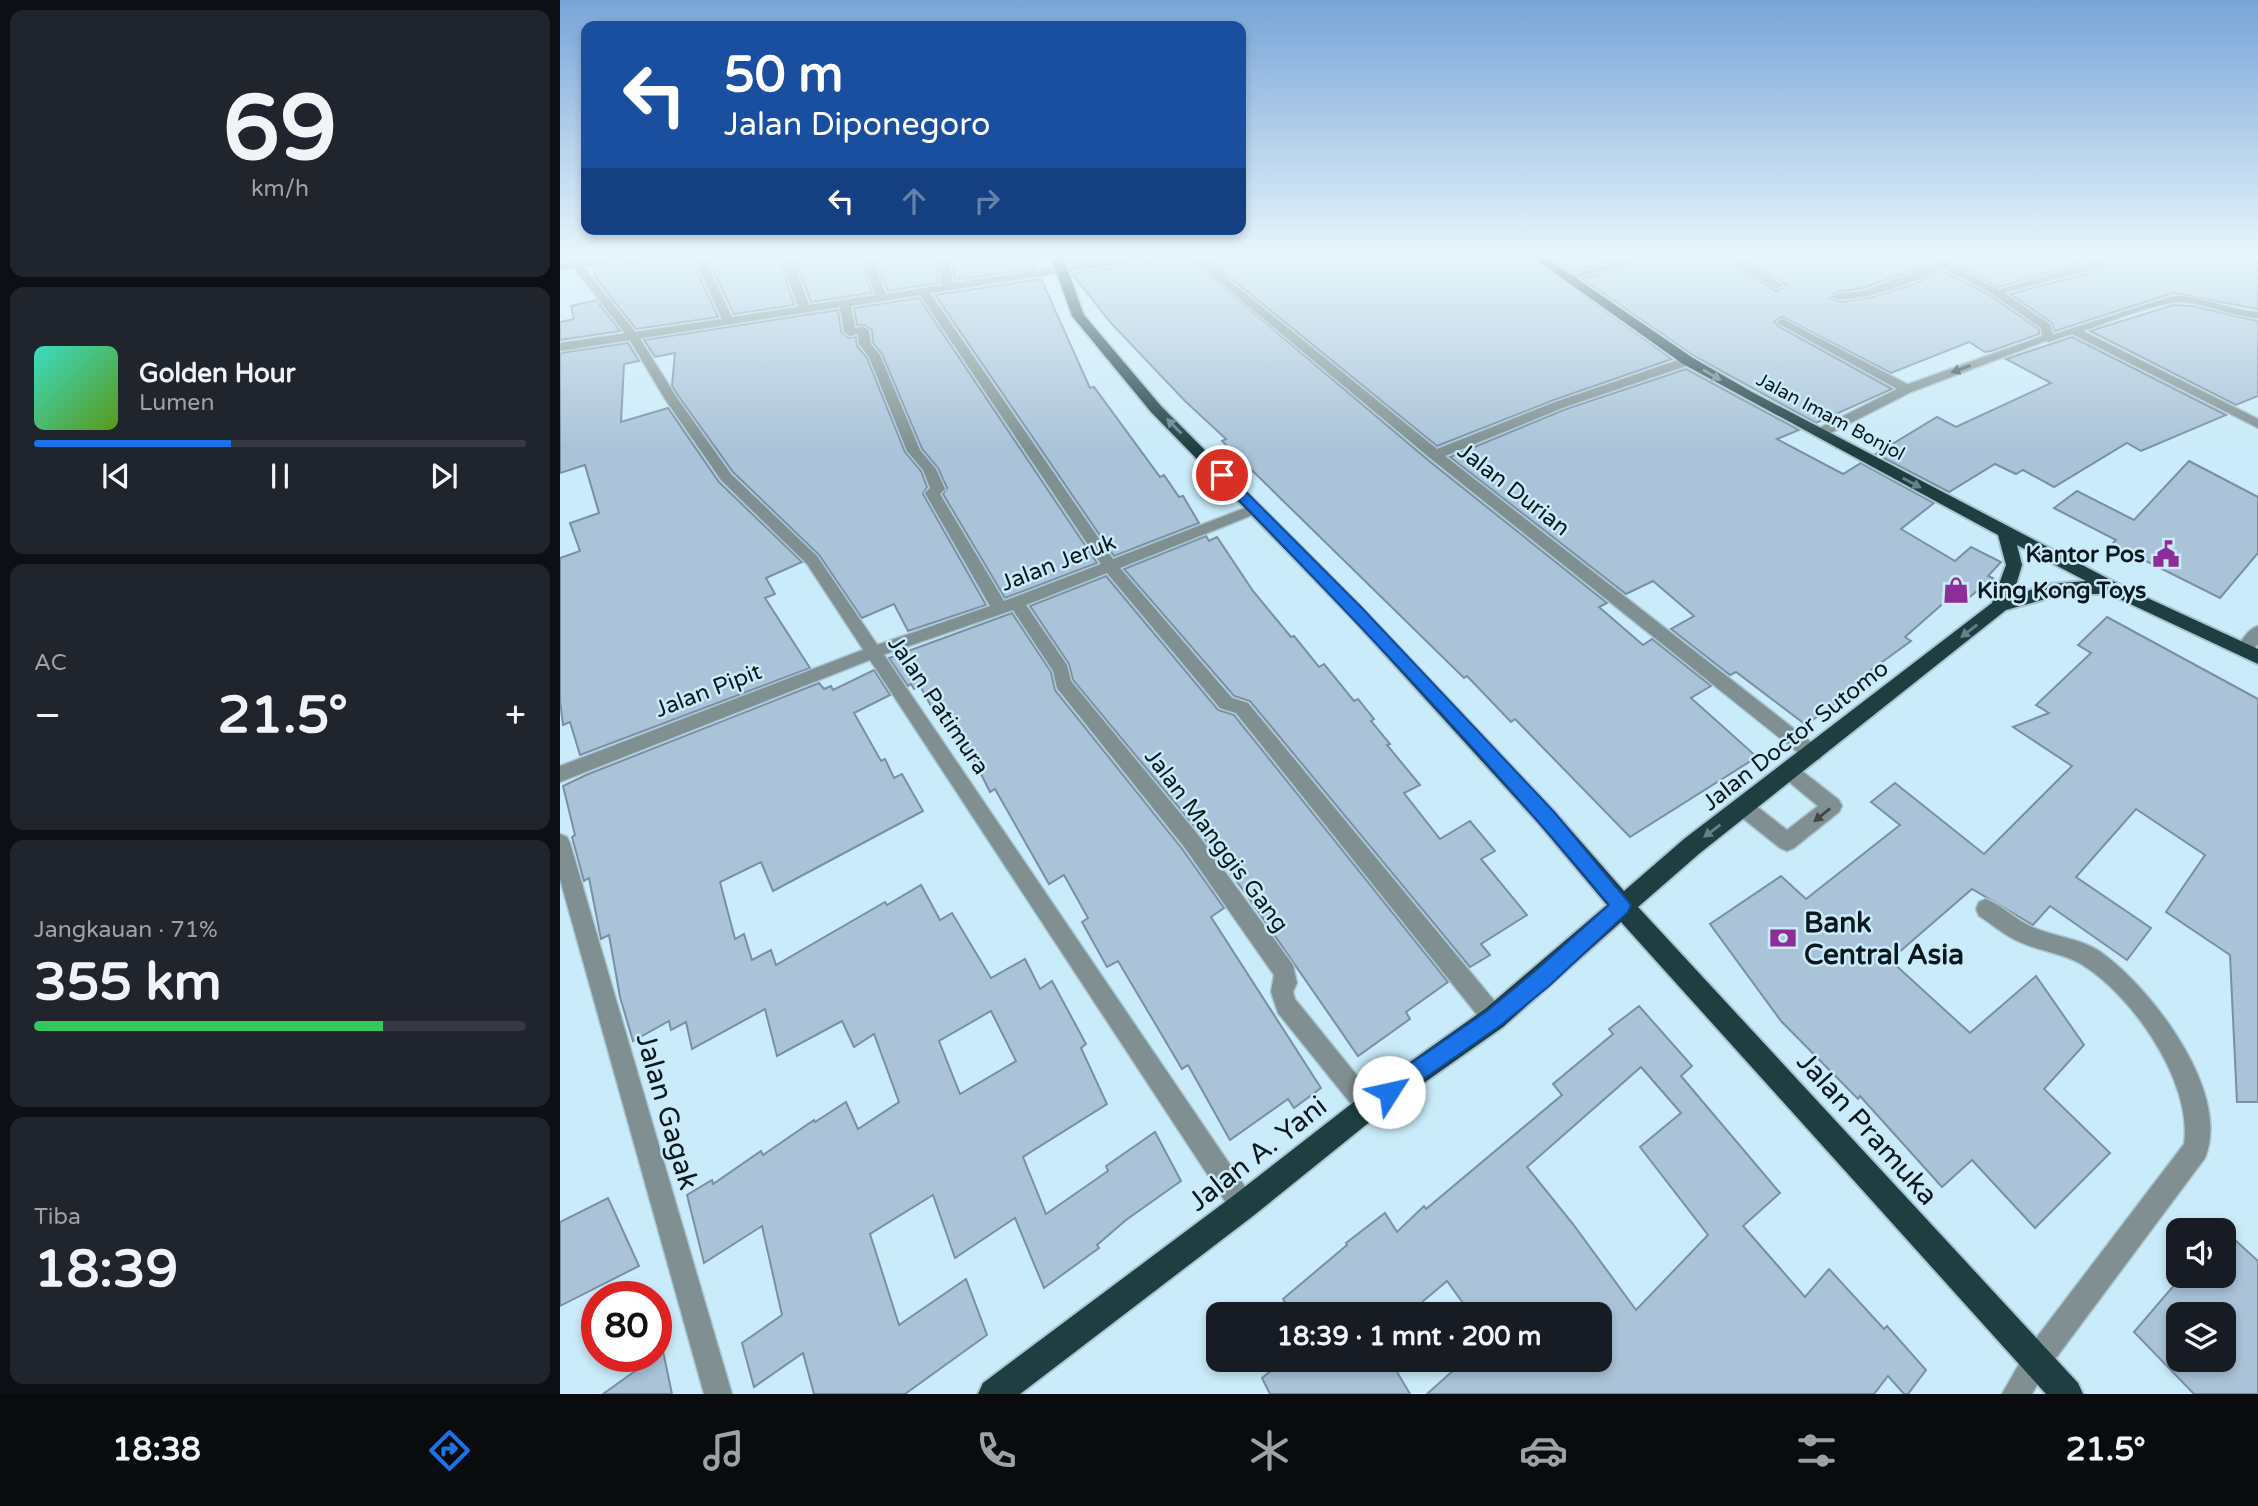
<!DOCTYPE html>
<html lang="id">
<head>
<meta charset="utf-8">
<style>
	body { margin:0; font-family:"Varela Round",sans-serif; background:#20242c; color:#f1f3f6; height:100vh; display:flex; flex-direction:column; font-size:26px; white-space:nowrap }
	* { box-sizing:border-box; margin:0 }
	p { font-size:23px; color:#9ea1a6 }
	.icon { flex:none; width:38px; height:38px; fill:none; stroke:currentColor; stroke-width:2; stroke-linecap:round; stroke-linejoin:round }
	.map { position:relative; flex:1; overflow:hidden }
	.drawer { display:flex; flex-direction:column; gap:10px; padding:10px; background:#0d0f14; width:560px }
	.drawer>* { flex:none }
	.top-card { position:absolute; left:21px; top:21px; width:665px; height:214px; border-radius:14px; box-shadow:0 4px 10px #0003; background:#1a4fa0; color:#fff; overflow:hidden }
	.fabs { position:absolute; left:1606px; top:1218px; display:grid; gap:14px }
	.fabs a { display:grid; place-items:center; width:70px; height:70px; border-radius:14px; background:#171b24; box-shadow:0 4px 10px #0003; font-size:35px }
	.speed { position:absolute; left:21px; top:1281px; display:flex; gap:14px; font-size:35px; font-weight:700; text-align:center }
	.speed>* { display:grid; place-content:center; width:91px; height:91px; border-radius:50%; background:#171b24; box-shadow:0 4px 10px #0003; line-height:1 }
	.speed .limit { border:10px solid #d22; background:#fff; color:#111 }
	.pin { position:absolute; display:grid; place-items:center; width:60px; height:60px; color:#fff; margin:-30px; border:4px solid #fff; border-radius:50%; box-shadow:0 2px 7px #0007 }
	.me { position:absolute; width:77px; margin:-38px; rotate:55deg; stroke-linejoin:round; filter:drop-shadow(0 0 5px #0008) }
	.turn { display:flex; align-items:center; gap:24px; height:147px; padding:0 28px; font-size:32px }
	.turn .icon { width:91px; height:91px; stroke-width:2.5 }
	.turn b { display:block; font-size:49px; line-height:60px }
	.lanes { display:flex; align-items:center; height:66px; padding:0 28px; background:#0003; justify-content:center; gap:35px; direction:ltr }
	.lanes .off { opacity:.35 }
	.big { font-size:52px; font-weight:800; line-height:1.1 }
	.drawer .tile { flex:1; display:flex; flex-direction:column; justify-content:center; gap:10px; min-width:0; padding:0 24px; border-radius:14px; background:#20242c }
	.drawer .dial { align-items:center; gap:0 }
	.dial b { font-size:91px; line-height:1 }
	.song { display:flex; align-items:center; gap:21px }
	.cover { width:84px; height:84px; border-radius:10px; background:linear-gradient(135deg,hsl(170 70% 55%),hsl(90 70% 35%)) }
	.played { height:7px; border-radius:4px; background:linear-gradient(90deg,#1a73e8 40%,#363941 40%) }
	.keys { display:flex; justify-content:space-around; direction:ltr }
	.heat { display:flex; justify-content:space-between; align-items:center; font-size:38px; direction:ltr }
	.charge { height:10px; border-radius:5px; background:linear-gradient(90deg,#34c759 71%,#363941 0) }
	.trip { position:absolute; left:646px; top:1302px; width:406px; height:70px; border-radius:14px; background:#171b24; box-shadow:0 4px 10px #0003; font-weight:800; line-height:70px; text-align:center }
	.tabs { display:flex; height:112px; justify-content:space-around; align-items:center; background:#090b0e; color:#9ea1a6 }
	.tabs .icon { width:49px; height:49px }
	.tabs .current { color:#1a73e8 }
	.tabs b { font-size:32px; color:#f1f3f6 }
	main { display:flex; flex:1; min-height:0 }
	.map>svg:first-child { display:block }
	.building { fill:#aac3d8; stroke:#7990a4; stroke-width:2; fill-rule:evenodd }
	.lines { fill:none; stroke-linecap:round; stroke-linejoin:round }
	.service-casing { stroke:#a8c5d1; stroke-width:3 }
	.minor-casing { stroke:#a8c5d1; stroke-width:3 }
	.tertiary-casing { stroke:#a8c5d1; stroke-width:3 }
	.trunk-casing { stroke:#a8c5d1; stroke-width:4 }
	.service { fill:#808f91; fill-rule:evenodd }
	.minor { fill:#808f91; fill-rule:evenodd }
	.tertiary { fill:#808f91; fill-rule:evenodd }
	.trunk { fill:#1e3e42; fill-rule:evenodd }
	.oneway { fill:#3a484b }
	.oneway2 { fill:#63838b }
	.route { fill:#1a73e8; stroke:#114b97; stroke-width:2 }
	.labels { text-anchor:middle; stroke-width:5; stroke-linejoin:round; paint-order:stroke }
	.far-street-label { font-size:19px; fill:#0c181d; stroke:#caebf9 }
	.street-label { font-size:23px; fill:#0c181d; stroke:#caebf9 }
	.poi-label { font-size:23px; font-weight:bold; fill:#0c181d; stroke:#caebf9; text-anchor:end }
	.near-poi-label { font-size:28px; font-weight:bold; fill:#0c181d; stroke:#caebf9; text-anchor:start }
	.near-street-label { font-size:28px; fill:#0c181d; stroke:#caebf9 }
</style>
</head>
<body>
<main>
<section class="drawer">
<div class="tile dial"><b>69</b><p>km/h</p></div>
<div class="tile">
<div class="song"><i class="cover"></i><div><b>Golden Hour</b><p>Lumen</p></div></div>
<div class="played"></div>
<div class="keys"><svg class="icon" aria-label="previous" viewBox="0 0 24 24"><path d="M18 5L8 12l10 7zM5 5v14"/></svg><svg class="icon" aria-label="pause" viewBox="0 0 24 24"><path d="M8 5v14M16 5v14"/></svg><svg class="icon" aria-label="next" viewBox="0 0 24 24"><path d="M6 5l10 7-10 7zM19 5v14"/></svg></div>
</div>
<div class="tile"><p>AC</p>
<div class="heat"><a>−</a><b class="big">21.5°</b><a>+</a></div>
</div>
<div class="tile"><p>Jangkauan · 71%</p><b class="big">355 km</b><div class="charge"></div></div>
<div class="tile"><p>Tiba</p><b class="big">18:39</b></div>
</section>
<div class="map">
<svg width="1698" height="1394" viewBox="0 0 1698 1394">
	<rect width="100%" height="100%" fill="#caebf9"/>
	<!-- building -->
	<g class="building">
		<path d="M95 254H129L158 317 76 329 36 278 33 268 88 260Z"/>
		<path d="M145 254H218L234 305 174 314Z"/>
		<path d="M233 254H299L312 293 251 302Z"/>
		<path d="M314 254H375L379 283 328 291Z"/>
		<path d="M390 254H470L476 268 395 280Z"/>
		<path d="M505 254H570L508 263Z"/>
		<path d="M612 254H624L868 460 1047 603 1039 607 1083 645 1092 639 1151 686 1131 698 1197 757 1070 837 955 719 951 722 907 676 904 678 662 441 666 439 625 401 551 323 512 274 605 260Z"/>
		<path d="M641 254H966L1112 359 994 400 877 446Z"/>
		<path d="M985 254H1076L1012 272Z"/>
		<path d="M1104 254H1157L1216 291 1227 285 1176 254H1354L1369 264 1303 288 1277 292 1270 298 1281 302 1312 297 1349 286 1382 271 1431 296 1479 329V334L1431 351 1425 352 1409 342 1331 373 1222 317 1214 322 1218 326 1332 389 1256 423 1134 356 1022 279 1102 257Z"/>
		<path d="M1374 254H1515L1524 262 1439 287Z"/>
		<path d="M1533 254H1589L1597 263 1607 260 1605 254H1698V309L1613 293 1495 331 1492 323 1450 294 1538 271 1544 261Z"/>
		<path d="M481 279 530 388 534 387 600 477 604 475 619 497 623 496 639 523 554 556 375 295Z"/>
		<path d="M359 298 537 563 445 598 383 494 387 488 378 468 362 449 322 354 313 343 312 330 304 325H297L294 308Z"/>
		<path d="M36 300 60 331 0 340V322L14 319 11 306Z"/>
		<path d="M1613 305 1632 306 1698 321V396L1676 405 1530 331Z"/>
		<path d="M278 310 281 332 289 338 296 337 297 346 307 358 345 452 361 471 367 487 363 494 426 605 348 631 334 604 302 618 259 555 173 472 119 397 112 386 115 353 95 357 84 340Z"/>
		<path d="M1512 337 1666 415 1581 451 1567 443 1494 487 1463 470 1456 474 1435 464 1389 492 1316 454 1377 417 1396 427 1491 383 1446 359Z"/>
		<path d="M68 343 79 361 64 364 61 422 108 408 159 482 242 562 206 578 215 594 205 598 250 668 20 755 10 722 3 725 0 701V558L20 551 10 523 39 513 25 465 0 473V353Z"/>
		<path d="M1126 369 1239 430 1217 439 1283 474 1301 463 1374 503 1341 529 1395 561 1411 547 1441 562 1428 576 1433 578 1406 600 1395 593 1345 637 1351 641 1307 673 1311 676 1246 725 1176 672 1170 675 1111 629 1134 616 1093 581 1066 594 890 457 1006 409Z"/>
		<path d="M1629 461 1698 497V553L1660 598 1552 544 1556 540 1494 508 1517 491 1574 520Z"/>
		<path d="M646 536 649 541 657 537 693 591 731 637 734 636 759 667 764 664 794 701 798 699 814 719 811 721 830 744 827 745 860 785 844 793 880 839 910 821 935 851 921 859 967 915 921 944 930 955 910 967 690 701 674 696 564 569Z"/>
		<path d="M546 576 658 710 674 715 888 982 846 1012 850 1019 798 1056 686 894 641 834 513 680 509 664 470 606Z"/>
		<path d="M452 613 491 672 495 690 623 850 664 908 651 917 761 1088 734 1108 728 1099 670 1140 628 1065 622 1069 558 961 547 967 522 922 528 918 504 875 489 884 435 789 430 792 408 748 405 750 384 714 377 717 360 686 354 689 351 684 348 686 329 658Z"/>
		<path d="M1547 617 1698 699V1102H1677L1670 955 1606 912 1645 855 1576 809 1516 877 1591 928 1567 960 1490 906 1473 925 1412 889 1330 960 1410 1033 1476 976 1524 1045 1484 1089 1550 1153 1475 1228 1412 1160 1382 1187 1300 1096 1298 1099 1221 1021 1150 924 1221 876 1246 899 1340 825 1311 802 1335 783 1424 854 1512 766 1453 727 1489 713 1476 705 1531 653 1518 645Z"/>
		<path d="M314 670 330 695 294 713 321 761 325 759 334 778 342 774 363 811 213 891 201 862 160 882 175 939 184 934 192 960 211 950 216 965 325 902 327 905 361 885 380 920 392 913 431 978 465 959 480 989 492 981 526 1044 521 1048 547 1104 463 1157 486 1214 548 1171 546 1166 595 1132 621 1181 566 1220 537 1245 539 1248 484 1288 455 1218 395 1258 373 1195 310 1234 339 1325 406 1279 427 1335 345 1394H254L243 1353 194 1387 182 1343 222 1315 202 1226 144 1263 127 1195 152 1180 153 1184 201 1151 203 1155 254 1120 255 1122 286 1102 298 1129 339 1102 314 1034 294 1047 282 1021 217 1056 205 1009 132 1049 126 1022 111 1030 109 1021 73 1041 60 997 49 935 41 939 29 878 24 881 12 837 15 835 3 786 26 775 259 683 264 689 271 686 273 690ZM431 1011 456 1061 400 1094 379 1041Z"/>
		<path d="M1079 1006 1132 1066 1121 1076 1220 1193 1183 1226 1245 1297 1269 1269 1324 1329 1327 1326 1366 1370 1348 1394H1344L1328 1376 1314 1394H867L905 1360H1040V1314H911L887 1281 848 1314H732L723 1299 787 1245 786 1243 825 1213 837 1232 864 1206 866 1209 1002 1095 993 1084 1053 1034 1049 1029ZM1081 1067 1121 1113 1080 1147 1148 1235 1076 1310 1013 1224 967 1167Z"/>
		<path d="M48 1198 79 1266 0 1306V1222Z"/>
		<path d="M1662 1228 1698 1261V1394H1634L1574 1332 1622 1276H1664ZM1619 1314H1664V1360H1619Z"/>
		<path d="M103 1351 112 1394H43L96 1356Z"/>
		<path d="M724 1360H830L850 1394H710L702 1378Z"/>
	</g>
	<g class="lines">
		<defs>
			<g id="service">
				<path d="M1085 254H1101L1006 281 1001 278Z"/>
				<path d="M1159 254H1171L1224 286 1215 288Z"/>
				<path d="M1517 254H1529L1541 262 1537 268 1436 295 1430 292 1530 263Z"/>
				<path d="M1592 254H1602L1605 258 1596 260Z"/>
				<path d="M1378 263 1387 265C1372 277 1288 308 1272 297L1278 294 1304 291Z"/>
				<path d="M1230 764 1237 767 1279 800 1282 806 1279 812 1234 848 1227 851 1220 848 1176 813 1173 807 1176 801 1183 799 1190 801 1227 830 1258 806 1223 777 1221 772 1223 767Z"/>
				<path d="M1426 899C1443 906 1456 920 1472 927 1495 937 1521 938 1542 953 1592 989 1672 1093 1645 1158L1487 1370 1477 1374 1467 1370 1463 1360 1467 1350 1624 1144C1633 1082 1572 995 1521 964 1502 953 1479 951 1460 942 1445 936 1432 924 1419 916L1416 909 1419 902Z"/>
			</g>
			<g id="minor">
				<path d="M69 254H93L88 257 0 270V264Z"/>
				<path d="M132 254H142L172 317 238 307 220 254H230L249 305 315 295 301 254H311L326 294 382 285 377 254H387L393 283 586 254H610L605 257 370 293 553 559 690 506H700L702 509 700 512 560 568 672 698 688 703 942 1010 945 1018 942 1026 934 1029 926 1026 676 713 660 708 547 573 466 605 507 665 511 681 639 836 733 965 737 983 733 992 735 999 816 1099 820 1107 816 1115 808 1119 800 1115 718 1013 711 992 714 975 625 848 497 688 493 671 453 610 320 656 0 782V766L308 648 430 606 365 493 370 488 363 470 347 451 309 357 299 344 298 334 290 336 284 332 280 307 0 351V343L162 319ZM360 295 541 564 444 601 380 494 385 489 376 469 360 450 320 355 311 344 309 330 303 327 295 328 291 306Z"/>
				<path d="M626 254H637L877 449 995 402 1124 358H1132V364L1005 407 885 456 1260 749 1262 754 1260 759 1253 761 1246 759 870 458Z"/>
				<path d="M1613 296C1642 296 1669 310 1698 312V318C1672 317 1649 304 1623 302 1600 301 1547 323 1523 331L1698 419V428L1512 334 1488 342 1482 338Z"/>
				<path d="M1223 319 1351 386 1353 389 1351 392H1343L1219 324 1217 322Z"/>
				<path d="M1698 626V644L1690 654H1678L1676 650C1681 641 1688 629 1698 626Z"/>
				<path d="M0 834 7 837 10 843 172 1394H144L0 879Z"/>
				<path d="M1477 1346 1487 1350 1491 1360 1472 1394H1442L1467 1350Z"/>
			</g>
			<g id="tertiary">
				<path d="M3 254H13L77 334 117 398 171 474 257 556 692 1197 696 1206 692 1215 683 1219 674 1215 247 564 161 480 105 399 68 337Z"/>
				<path d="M1356 254H1369L1440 290 1491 325 1494 338 1351 392 1265 436H1255V430L1343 386 1482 336 1481 328 1432 294Z"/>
			</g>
			<path id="trunk" d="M490 254H502L524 315 601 406 801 607 995 812 1064 891 1124 839 1432 603 1446 565 1438 535 1123 364 968 254H981L1133 358 1192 392 1568 589 1698 649V664L1549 594H1504L1446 610 1140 853 1078 907 1518 1383 1523 1394H1486L1061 922 943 1027 817 1116 693 1216 460 1394H418L423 1383 673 1196 799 1098 925 1009 1047 905 979 824 789 615 591 412 512 316ZM1457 545 1526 581 1491 584 1453 595 1462 565Z"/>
		</defs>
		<!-- service casing -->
		<use href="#service" class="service-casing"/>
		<!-- minor casing -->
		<use href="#minor" class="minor-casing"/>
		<!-- tertiary casing -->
		<use href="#tertiary" class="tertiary-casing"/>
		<!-- trunk casing -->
		<use href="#trunk" class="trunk-casing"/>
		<!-- service -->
		<use href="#service" class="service"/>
		<!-- minor -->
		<use href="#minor" class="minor"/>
		<!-- tertiary -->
		<use href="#tertiary" class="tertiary"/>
		<!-- trunk -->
		<use href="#trunk" class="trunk"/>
	</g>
	<!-- one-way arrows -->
	<defs><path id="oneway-solid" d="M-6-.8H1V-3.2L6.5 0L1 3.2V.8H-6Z" transform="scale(1.75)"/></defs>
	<g class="oneway">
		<use href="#oneway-solid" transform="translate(1401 369) rotate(160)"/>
		<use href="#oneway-solid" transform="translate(1262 815) rotate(141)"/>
	</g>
	<g class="oneway2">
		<use href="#oneway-solid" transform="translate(1152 375) rotate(30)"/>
		<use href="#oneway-solid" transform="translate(614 426) rotate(-135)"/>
		<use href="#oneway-solid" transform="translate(1352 483) rotate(28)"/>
		<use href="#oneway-solid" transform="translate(1409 631) rotate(142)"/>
		<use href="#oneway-solid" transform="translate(1152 831) rotate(143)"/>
	</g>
	<!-- sky -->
	<linearGradient id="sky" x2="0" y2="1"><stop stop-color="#78a4d8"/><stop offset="0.57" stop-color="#e7f6fc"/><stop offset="1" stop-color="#e7f6fc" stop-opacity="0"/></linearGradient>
	<rect width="1698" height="449" fill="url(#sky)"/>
	<!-- route -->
	<path class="route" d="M662 472 667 473 801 607 994 812 1071 905 1068 912 989 986 941 1025 829 1103 821 1099 818 1092 821 1084 927 1011 974 972 1049 905C926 756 792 617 658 478V473Z"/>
	<!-- icons -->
	<defs>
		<symbol id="civic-bare" viewBox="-9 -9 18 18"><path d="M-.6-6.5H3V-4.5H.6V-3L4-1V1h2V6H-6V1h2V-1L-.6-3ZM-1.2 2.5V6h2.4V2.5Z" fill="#8d2e98" stroke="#caebf9" stroke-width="2.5" paint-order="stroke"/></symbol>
		<symbol id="shop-bare" viewBox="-9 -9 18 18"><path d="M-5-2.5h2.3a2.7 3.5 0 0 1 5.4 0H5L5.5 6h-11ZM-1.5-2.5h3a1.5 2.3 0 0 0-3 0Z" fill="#8d2e98" stroke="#caebf9" stroke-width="2.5" paint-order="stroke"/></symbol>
		<symbol id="bank-bare" viewBox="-9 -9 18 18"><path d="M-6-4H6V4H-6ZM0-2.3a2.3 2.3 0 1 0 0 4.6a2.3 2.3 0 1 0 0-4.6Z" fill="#8d2e98" stroke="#caebf9" stroke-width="2.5" paint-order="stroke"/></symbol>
	</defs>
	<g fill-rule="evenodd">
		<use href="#civic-bare" x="1587" y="535" width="38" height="38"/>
		<use href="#shop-bare" x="1377" y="571" width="38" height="38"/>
		<use href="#bank-bare" x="1204" y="919" width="38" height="38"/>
	</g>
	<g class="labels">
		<!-- far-street labels -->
		<g class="far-street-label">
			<text transform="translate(1271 416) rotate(28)" y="7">Jalan Imam Bonjol</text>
		</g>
		<!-- street labels -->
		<g class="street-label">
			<text transform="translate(954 489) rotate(38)" y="8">Jalan Durian</text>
			<text transform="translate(498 562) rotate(-21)" y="8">Jalan Jeruk</text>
			<text transform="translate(148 690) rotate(-21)" y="8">Jalan Pipit</text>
			<text transform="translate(379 705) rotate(56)" y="8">Jalan Patimura</text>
			<text transform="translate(1235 735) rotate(-38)" y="8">Jalan Doctor Sutomo</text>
			<text transform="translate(657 840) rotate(53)" y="8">Jalan Manggis Gang</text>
		</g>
		<!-- poi labels -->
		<g class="poi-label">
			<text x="1585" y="562">Kantor Pos</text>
			<text x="1417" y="598" text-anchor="start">King Kong Toys</text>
		</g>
		<!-- near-poi labels -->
		<g class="near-poi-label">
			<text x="1244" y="932">Bank<tspan x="1244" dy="32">Central Asia</tspan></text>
		</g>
		<!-- near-street labels -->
		<g class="near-street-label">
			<text transform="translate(108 1111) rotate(74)" y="10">Jalan Gagak</text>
			<text transform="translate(1308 1128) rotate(48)" y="10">Jalan Pramuka</text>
			<text transform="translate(697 1153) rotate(-38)" y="10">Jalan A. Yani</text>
		</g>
	</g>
</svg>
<div class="fabs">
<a><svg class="icon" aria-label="sound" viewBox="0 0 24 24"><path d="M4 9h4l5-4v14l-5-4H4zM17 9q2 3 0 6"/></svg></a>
<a><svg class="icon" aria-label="layers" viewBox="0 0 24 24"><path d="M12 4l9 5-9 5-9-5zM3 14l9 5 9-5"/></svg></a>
</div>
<div class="speed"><div class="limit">80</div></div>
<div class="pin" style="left:662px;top:475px;background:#d93025"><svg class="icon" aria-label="arrive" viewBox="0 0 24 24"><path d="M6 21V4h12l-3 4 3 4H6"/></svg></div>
<svg class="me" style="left:829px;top:1092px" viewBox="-20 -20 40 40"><circle r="19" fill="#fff"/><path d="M0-13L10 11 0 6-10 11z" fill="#1a73e8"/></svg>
<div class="trip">18:39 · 1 mnt · 200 m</div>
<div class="top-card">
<div class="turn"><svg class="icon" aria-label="left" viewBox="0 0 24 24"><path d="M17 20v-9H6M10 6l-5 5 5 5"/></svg><div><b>50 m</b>Jalan Diponegoro</div></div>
<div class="lanes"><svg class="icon" aria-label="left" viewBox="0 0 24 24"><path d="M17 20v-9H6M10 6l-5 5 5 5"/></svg><svg class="icon off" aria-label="ahead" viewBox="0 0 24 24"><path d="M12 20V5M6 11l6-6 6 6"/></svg><svg class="icon off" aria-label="right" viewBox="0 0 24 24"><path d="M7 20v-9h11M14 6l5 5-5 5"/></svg></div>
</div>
</div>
</main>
<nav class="tabs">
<b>18:38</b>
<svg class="icon current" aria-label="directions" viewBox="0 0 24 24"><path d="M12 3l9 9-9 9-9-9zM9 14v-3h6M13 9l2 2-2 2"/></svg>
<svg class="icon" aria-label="music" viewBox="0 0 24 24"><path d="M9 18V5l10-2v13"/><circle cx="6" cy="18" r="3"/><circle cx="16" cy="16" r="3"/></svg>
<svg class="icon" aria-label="phone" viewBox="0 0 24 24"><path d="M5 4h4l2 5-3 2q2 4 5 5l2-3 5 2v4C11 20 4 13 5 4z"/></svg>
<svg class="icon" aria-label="climate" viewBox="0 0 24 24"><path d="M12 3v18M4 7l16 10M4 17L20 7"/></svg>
<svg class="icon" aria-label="car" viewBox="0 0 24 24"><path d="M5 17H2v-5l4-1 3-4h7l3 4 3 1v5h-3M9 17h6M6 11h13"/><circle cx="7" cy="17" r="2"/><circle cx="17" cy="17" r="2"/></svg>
<svg class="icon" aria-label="filters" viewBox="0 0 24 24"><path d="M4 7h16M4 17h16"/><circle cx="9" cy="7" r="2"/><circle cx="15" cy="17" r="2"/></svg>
<b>21.5°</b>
</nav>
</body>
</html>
